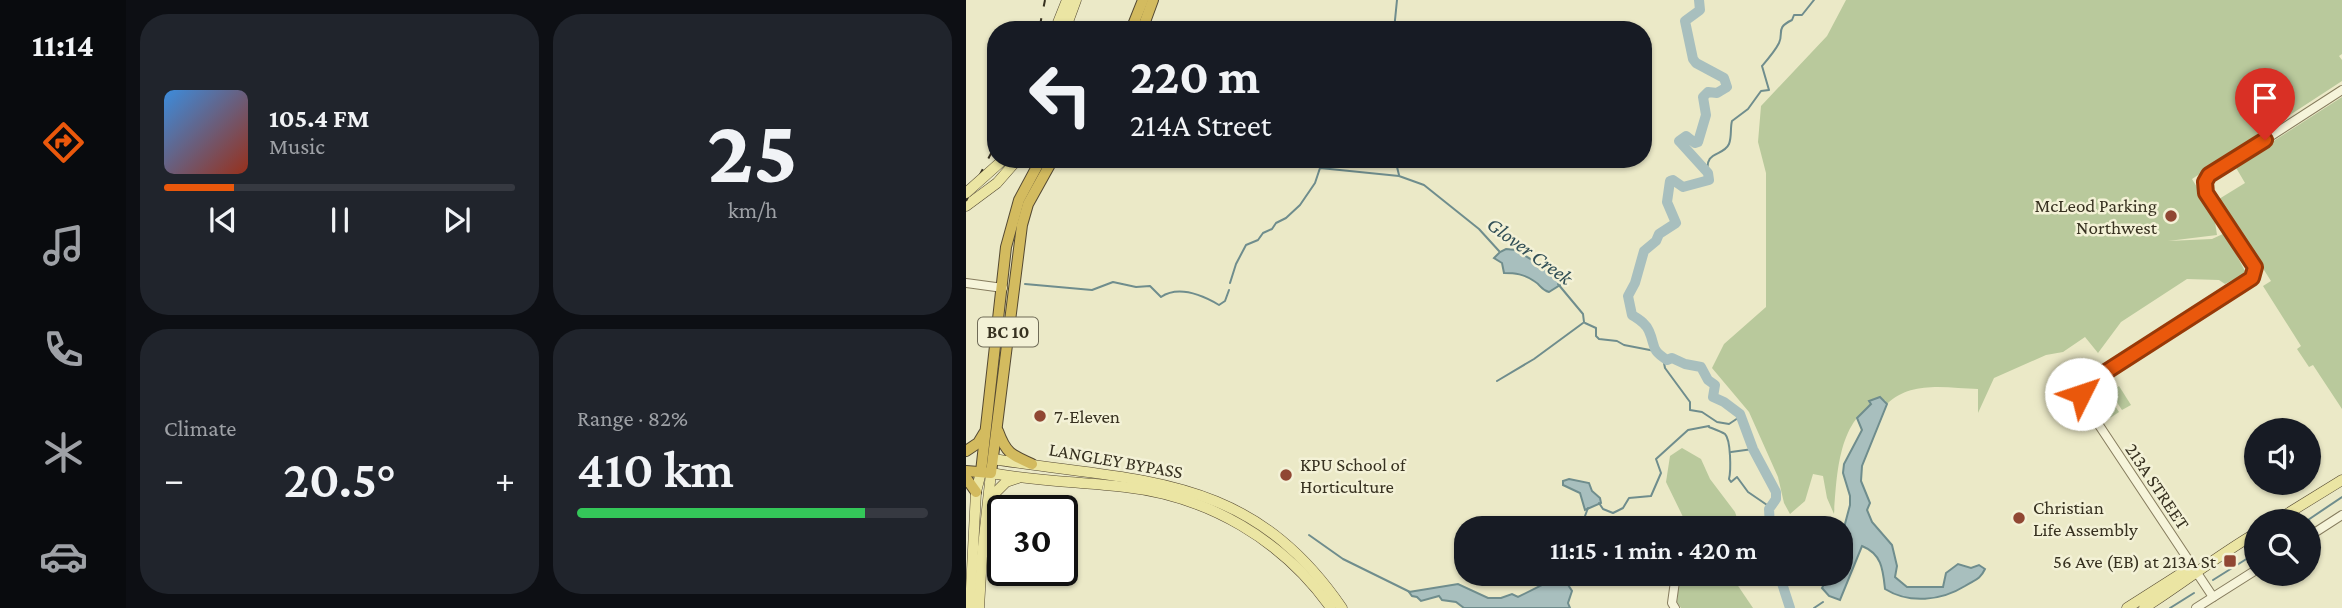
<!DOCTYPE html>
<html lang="en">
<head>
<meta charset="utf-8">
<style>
	body { margin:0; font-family:"Crimson Pro",serif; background:#20242c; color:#f1f3f6; height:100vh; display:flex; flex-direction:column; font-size:26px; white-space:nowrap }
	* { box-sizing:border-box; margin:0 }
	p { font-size:23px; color:#9ea1a6 }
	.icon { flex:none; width:38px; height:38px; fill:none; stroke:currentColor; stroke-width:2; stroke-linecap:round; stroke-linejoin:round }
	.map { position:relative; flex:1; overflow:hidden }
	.sheet { display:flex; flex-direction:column; gap:14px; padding:14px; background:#0d0f14; width:840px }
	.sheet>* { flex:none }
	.banner { position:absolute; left:21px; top:21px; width:665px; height:147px; border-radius:28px; box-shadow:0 2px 5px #0004; background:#171b24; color:#f1f3f6; overflow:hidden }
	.controls { position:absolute; left:1278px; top:418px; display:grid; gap:14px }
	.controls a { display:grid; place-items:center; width:77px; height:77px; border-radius:50%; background:#171b24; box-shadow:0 2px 5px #0004; font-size:35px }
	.speed { position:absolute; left:21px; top:495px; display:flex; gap:14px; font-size:35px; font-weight:700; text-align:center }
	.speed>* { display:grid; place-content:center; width:91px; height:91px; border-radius:50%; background:#171b24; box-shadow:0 2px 5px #0004; line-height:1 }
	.speed .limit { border:4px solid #111; border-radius:10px; background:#fff; color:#111 }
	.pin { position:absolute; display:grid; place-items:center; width:60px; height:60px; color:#fff; margin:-72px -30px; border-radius:50% 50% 50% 0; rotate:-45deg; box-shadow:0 0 7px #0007 }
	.pin .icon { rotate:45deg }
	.me { position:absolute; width:77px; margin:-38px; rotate:49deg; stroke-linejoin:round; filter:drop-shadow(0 0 5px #0008) }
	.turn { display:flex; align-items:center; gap:24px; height:147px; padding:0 28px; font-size:32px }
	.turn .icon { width:91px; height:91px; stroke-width:2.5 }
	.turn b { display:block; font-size:49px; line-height:60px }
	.big { font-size:52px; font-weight:600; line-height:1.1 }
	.sheet .widget { flex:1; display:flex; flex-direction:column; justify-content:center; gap:10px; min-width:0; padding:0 24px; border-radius:28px; background:#20242c }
	.sheet .dial { align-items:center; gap:0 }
	.dial b { font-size:91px; line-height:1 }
	.song { display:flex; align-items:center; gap:21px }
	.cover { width:84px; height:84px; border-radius:10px; background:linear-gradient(135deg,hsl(210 70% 55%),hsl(10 70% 35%)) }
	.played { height:7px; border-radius:4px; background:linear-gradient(90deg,#ea580c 20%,#363941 20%) }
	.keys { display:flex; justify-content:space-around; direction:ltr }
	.heat { display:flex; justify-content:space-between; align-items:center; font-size:38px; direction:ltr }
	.charge { height:10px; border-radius:5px; background:linear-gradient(90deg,#34c759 82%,#363941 0) }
	.sheet .tiles { flex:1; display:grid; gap:14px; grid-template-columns:repeat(2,1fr) }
	.trip { position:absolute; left:488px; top:516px; width:399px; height:70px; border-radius:28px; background:#171b24; box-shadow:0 2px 5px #0004; font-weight:600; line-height:70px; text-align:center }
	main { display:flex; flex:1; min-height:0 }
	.tab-bar { display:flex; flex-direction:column; width:126px; justify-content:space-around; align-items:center; background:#090b0e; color:#9ea1a6 }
	.tab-bar .icon { width:49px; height:49px }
	.tab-bar .current { color:#ea580c }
	.tab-bar b { font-size:32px; color:#f1f3f6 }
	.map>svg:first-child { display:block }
	.green { fill:#b9c99c }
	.water { fill:#a8bfbe; stroke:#6f8d8d; stroke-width:2 }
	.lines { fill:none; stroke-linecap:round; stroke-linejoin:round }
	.stream { stroke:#6f8d8d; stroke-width:2 }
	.river { stroke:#a8bfbe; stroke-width:10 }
	.minor-casing { stroke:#867c5e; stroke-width:10 }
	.major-casing { stroke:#544932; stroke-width:11 }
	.highway-casing { stroke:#544932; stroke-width:12 }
	.minor { stroke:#f6f4da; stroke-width:8 }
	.major { stroke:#ebe5a3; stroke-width:10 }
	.highway { stroke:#d3bb5f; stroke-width:10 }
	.rail { stroke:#373120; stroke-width:2; stroke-dasharray:12 12; stroke-linecap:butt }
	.major-bridge-casing { stroke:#544932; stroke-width:11; stroke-linecap:butt }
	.major-bridge { stroke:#ebe5a3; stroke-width:10 }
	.route-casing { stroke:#983908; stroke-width:18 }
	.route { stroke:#ea580c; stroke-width:12 }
	.poi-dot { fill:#904733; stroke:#f3f1d6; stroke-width:2.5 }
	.labels { text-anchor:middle; stroke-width:5; stroke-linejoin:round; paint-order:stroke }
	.shield { fill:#f3f1d6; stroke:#6f6b57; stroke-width:2 }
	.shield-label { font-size:18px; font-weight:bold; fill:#373120 }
	.poi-label { font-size:19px; fill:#373120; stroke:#f3f1d6; text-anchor:start }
	.street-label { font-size:19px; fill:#373120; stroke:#f3f1d6 }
	.water-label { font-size:21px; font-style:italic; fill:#314f56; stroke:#f3f1d6 }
</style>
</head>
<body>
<main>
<nav class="tab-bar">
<b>11:14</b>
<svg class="icon current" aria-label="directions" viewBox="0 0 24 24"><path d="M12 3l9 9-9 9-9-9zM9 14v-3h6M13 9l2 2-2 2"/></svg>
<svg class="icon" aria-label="music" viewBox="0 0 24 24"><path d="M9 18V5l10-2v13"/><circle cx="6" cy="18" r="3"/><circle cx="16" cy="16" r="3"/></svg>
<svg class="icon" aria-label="phone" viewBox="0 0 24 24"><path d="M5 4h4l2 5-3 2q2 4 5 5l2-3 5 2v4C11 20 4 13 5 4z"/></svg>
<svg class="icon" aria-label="climate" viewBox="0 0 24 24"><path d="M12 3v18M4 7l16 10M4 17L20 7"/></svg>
<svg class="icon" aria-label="car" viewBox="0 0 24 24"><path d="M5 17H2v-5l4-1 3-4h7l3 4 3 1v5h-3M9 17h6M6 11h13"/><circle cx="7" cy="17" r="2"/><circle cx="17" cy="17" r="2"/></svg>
</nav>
<section class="sheet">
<div class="tiles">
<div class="widget">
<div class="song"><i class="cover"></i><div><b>105.4 FM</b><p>Music</p></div></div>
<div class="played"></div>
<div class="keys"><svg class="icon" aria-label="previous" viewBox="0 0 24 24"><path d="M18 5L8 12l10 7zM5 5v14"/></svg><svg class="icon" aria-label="pause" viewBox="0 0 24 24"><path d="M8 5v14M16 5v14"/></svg><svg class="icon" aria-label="next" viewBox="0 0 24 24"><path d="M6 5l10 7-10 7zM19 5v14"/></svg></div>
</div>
<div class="widget dial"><b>25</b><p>km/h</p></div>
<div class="widget"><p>Climate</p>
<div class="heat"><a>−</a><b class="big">20.5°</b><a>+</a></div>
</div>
<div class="widget"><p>Range · 82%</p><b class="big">410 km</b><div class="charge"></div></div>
</div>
</section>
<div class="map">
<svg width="1376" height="608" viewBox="0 0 1376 608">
	<rect width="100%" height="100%" fill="#ebe9c7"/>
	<!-- green -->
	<g class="green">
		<path d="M880 0H1376V54L1373 56 1376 60V81L1226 179 1248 215 1251 235 1202 241 1246 239 1259 233 1280 273 1259 284 1253 280 1221 279 1155 322 1132 353 1119 337 1097 352 1080 355 1028 378 1012 413V389C982 388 945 380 921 404L919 400C872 412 871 474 868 514L861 498 857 476 847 474 839 501 824 514 818 503 812 477 783 412 746 368 758 344 800 307V173L792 142 795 106 861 36Z"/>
		<path d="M1376 97V409L1347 365 1343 367 1331 349 1335 346 1297 286 1305 281 1253 199 1279 183 1269 166Z"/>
		<path d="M1153 386 1165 405 1156 410 1144 392Z"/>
		<path d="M1141 394 1153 412 1144 418 1133 399Z"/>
		<path d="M716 448 735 459 744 479 769 512 773 524 770 528H719V521L700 482 704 456Z"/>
		<path d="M714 574H764L787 608H715L711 602Z"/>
	</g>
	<!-- water -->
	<g class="water">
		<path d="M540 249 550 250 587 273 592 278 594 285 583 292C575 290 575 285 568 281 558 274 549 273 538 273L536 263 528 258 534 252Z"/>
		<path d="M914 397 921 404 896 466 895 481 904 503 901 510 906 522 926 545 931 566 929 577 941 587H977L980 573 992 564 1005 568 1013 565 1019 569C1014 580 1008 580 999 586 975 601 943 604 919 589 917 570 916 554 896 546L874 600 863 596 856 588 863 574H875V539L884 505V496L877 473 878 464 896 430 891 418 905 404 903 401Z"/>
		<path d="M603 479 623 483 626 491 634 498 635 503 619 510 614 493 597 485V481Z"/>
		<path d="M585 574H595L606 591 602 603 604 608H498L490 602 476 600 473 596 455 601 451 597 446 596 443 592 492 584 522 598H535L546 594 552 597 580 583Z"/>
	</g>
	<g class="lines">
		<!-- stream -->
		<g class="stream">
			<path d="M428 30 431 0"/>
			<path d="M429 159 433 175"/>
			<path d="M742 173C738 150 757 157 763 144 766 136 764 128 766 121L782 109 795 91 803 90 796 66C802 59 809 51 813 43 818 33 809 28 826 20L828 15H836L848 0"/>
			<path d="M264 283 270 264 280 245 292 240 297 233 306 229 310 223 320 218 334 205 349 183 354 168 433 176 458 185 513 229 533 251"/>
			<path d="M59 284 126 290 147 282 170 287 184 286 195 297C213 285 236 295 253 305L259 301 263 290"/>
			<path d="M592 284 617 314 618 322"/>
			<path d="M619 323 630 328V336L633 339 651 341 658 345 689 351"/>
			<path d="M701 360 698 363 699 368 724 402V410L736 412 751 422 763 424 775 416"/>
			<path d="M531 381 568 359 617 323"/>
			<path d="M743 427C748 429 756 432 759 434 765 440 765 471 763 479L765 482 771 477 782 492 804 507"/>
			<path d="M765 452 787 449"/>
			<path d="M633 503 637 509 647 513 657 508 663 498 685 496 695 473 690 459 722 430 743 426"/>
			<path d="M1339 522 1376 497"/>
			<path d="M615 528 619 526V516L622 508"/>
			<path d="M343 535 377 559 444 592"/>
			<path d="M1247 580 1290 553"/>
			<path d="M848 608 857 602"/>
			<path d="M1204 608 1228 593"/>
		</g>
		<!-- river -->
		<g class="river">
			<path d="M733 0 734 10 719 21 727 59 730 63 758 78 761 87 751 93 742 92 737 97 740 115 732 142 729 143 720 136 713 141 742 173 743 180 717 187 707 180 704 181 701 202 710 223 693 234 690 241 678 251 669 283 662 296 666 315C672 319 680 323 683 331 690 347 684 349 701 360L706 358 719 364 735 367 742 380 749 385 747 397 758 402 774 414 787 449 810 492V499L803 509 804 528"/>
			<path d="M813 574 824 608"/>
		</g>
		<defs>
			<g id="minor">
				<path d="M0 283 37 288"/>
				<path d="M717 528V526"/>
				<path d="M1342 537 1376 515"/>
				<path d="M1247 597 1117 401 1116 390 1121 384 1286 278 1289 267 1240 193V178L1376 90"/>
				<path d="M709 608 706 603 710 574"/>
				<path d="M1230 608 1290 570"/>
			</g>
			<g id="major">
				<path d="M89 30 101 0"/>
				<path d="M99 30 110 0"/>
				<path d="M0 206 31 183 52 159"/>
				<path d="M27 459C173 483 282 471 376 608"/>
				<path d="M23 499 40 482 52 478"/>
				<path d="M1308 522 1376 480"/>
				<path d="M4 608 10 492 15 472"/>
				<path d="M13 608 16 556 25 473C69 481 115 482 159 487 242 496 317 540 365 608"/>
				<path d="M1161 608 1216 573 1229 571"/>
				<path d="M1178 608C1217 583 1251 556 1290 533"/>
			</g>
			<g id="highway">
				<path d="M165 30 177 0"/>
				<path d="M176 30 187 0"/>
				<path d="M32 431C40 453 45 455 66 464"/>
				<path d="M0 451 12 443 18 433"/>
				<path d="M0 471 25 473 56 225 62 204 87 159"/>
				<path d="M15 472 40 247 53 200 75 159"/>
				<path d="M0 478 10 492"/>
			</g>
		</defs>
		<!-- minor casing -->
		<use href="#minor" class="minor-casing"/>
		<!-- major casing -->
		<use href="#major" class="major-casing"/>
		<!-- highway casing -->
		<use href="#highway" class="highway-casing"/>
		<!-- minor -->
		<use href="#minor" class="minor"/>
		<!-- major -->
		<use href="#major" class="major"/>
		<!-- highway -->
		<use href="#highway" class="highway"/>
		<!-- rail -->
		<g class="rail">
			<path d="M73 30 79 0"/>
			<path d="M0 201 30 144"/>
		</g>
		<defs>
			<path id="major-bridge" d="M0 193 38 159"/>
		</defs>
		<!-- major-bridge casing -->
		<use href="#major-bridge" class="major-bridge-casing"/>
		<!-- major-bridge -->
		<use href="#major-bridge" class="major-bridge"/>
	</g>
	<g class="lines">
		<defs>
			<path id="route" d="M1115 394 1121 384 1286 278 1289 267 1240 193 1239 182 1243 175 1299 140"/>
		</defs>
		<!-- route casing -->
		<use href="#route" class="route-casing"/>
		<!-- route -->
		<use href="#route" class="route"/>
	</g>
	<!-- markers -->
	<g class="poi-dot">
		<circle cx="1205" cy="216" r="7"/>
		<circle cx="74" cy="416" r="7"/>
		<circle cx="320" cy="475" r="7"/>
		<circle cx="1053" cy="518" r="7"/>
		<rect x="1257" y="554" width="14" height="14" rx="3.5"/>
	</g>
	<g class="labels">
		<!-- shield labels -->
		<rect class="shield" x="12" y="317.5" width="60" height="29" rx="5"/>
		<g class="shield-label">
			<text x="42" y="338">BC 10</text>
		</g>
		<!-- poi labels -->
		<g class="poi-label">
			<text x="1191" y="212" text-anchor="end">McLeod Parking<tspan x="1191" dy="22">Northwest</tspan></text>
			<text x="88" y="423">7-Eleven</text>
			<text x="334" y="471">KPU School of<tspan x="334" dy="22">Horticulture</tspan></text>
			<text x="1067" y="514">Christian<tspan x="1067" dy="22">Life Assembly</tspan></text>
			<text x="1250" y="568" text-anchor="end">56 Ave (EB) at 213A St</text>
		</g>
		<!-- street labels -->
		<g class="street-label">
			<text transform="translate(150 460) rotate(10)" y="7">LANGLEY BYPASS</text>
			<text transform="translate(1192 486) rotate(56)" y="7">213A STREET</text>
		</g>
		<!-- water labels -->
		<g class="water-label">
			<text transform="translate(564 251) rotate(36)" y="7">Glover Creek</text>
		</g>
	</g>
</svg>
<div class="controls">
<a><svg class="icon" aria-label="sound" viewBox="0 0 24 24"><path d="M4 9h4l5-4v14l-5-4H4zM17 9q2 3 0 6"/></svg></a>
<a><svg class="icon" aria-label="search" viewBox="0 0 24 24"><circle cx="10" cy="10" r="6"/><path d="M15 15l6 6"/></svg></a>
</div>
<div class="speed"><div class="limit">30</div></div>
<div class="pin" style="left:1299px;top:140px;background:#d93025"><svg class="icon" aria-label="arrive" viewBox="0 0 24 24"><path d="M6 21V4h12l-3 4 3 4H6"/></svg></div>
<svg class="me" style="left:1115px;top:394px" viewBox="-20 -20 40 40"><circle r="19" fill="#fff"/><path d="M0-13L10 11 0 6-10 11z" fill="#ea580c"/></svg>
<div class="trip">11:15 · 1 min · 420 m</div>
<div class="banner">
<div class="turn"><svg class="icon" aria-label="left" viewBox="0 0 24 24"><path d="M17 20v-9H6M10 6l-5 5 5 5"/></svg><div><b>220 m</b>214A Street</div></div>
</div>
</div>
</main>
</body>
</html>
